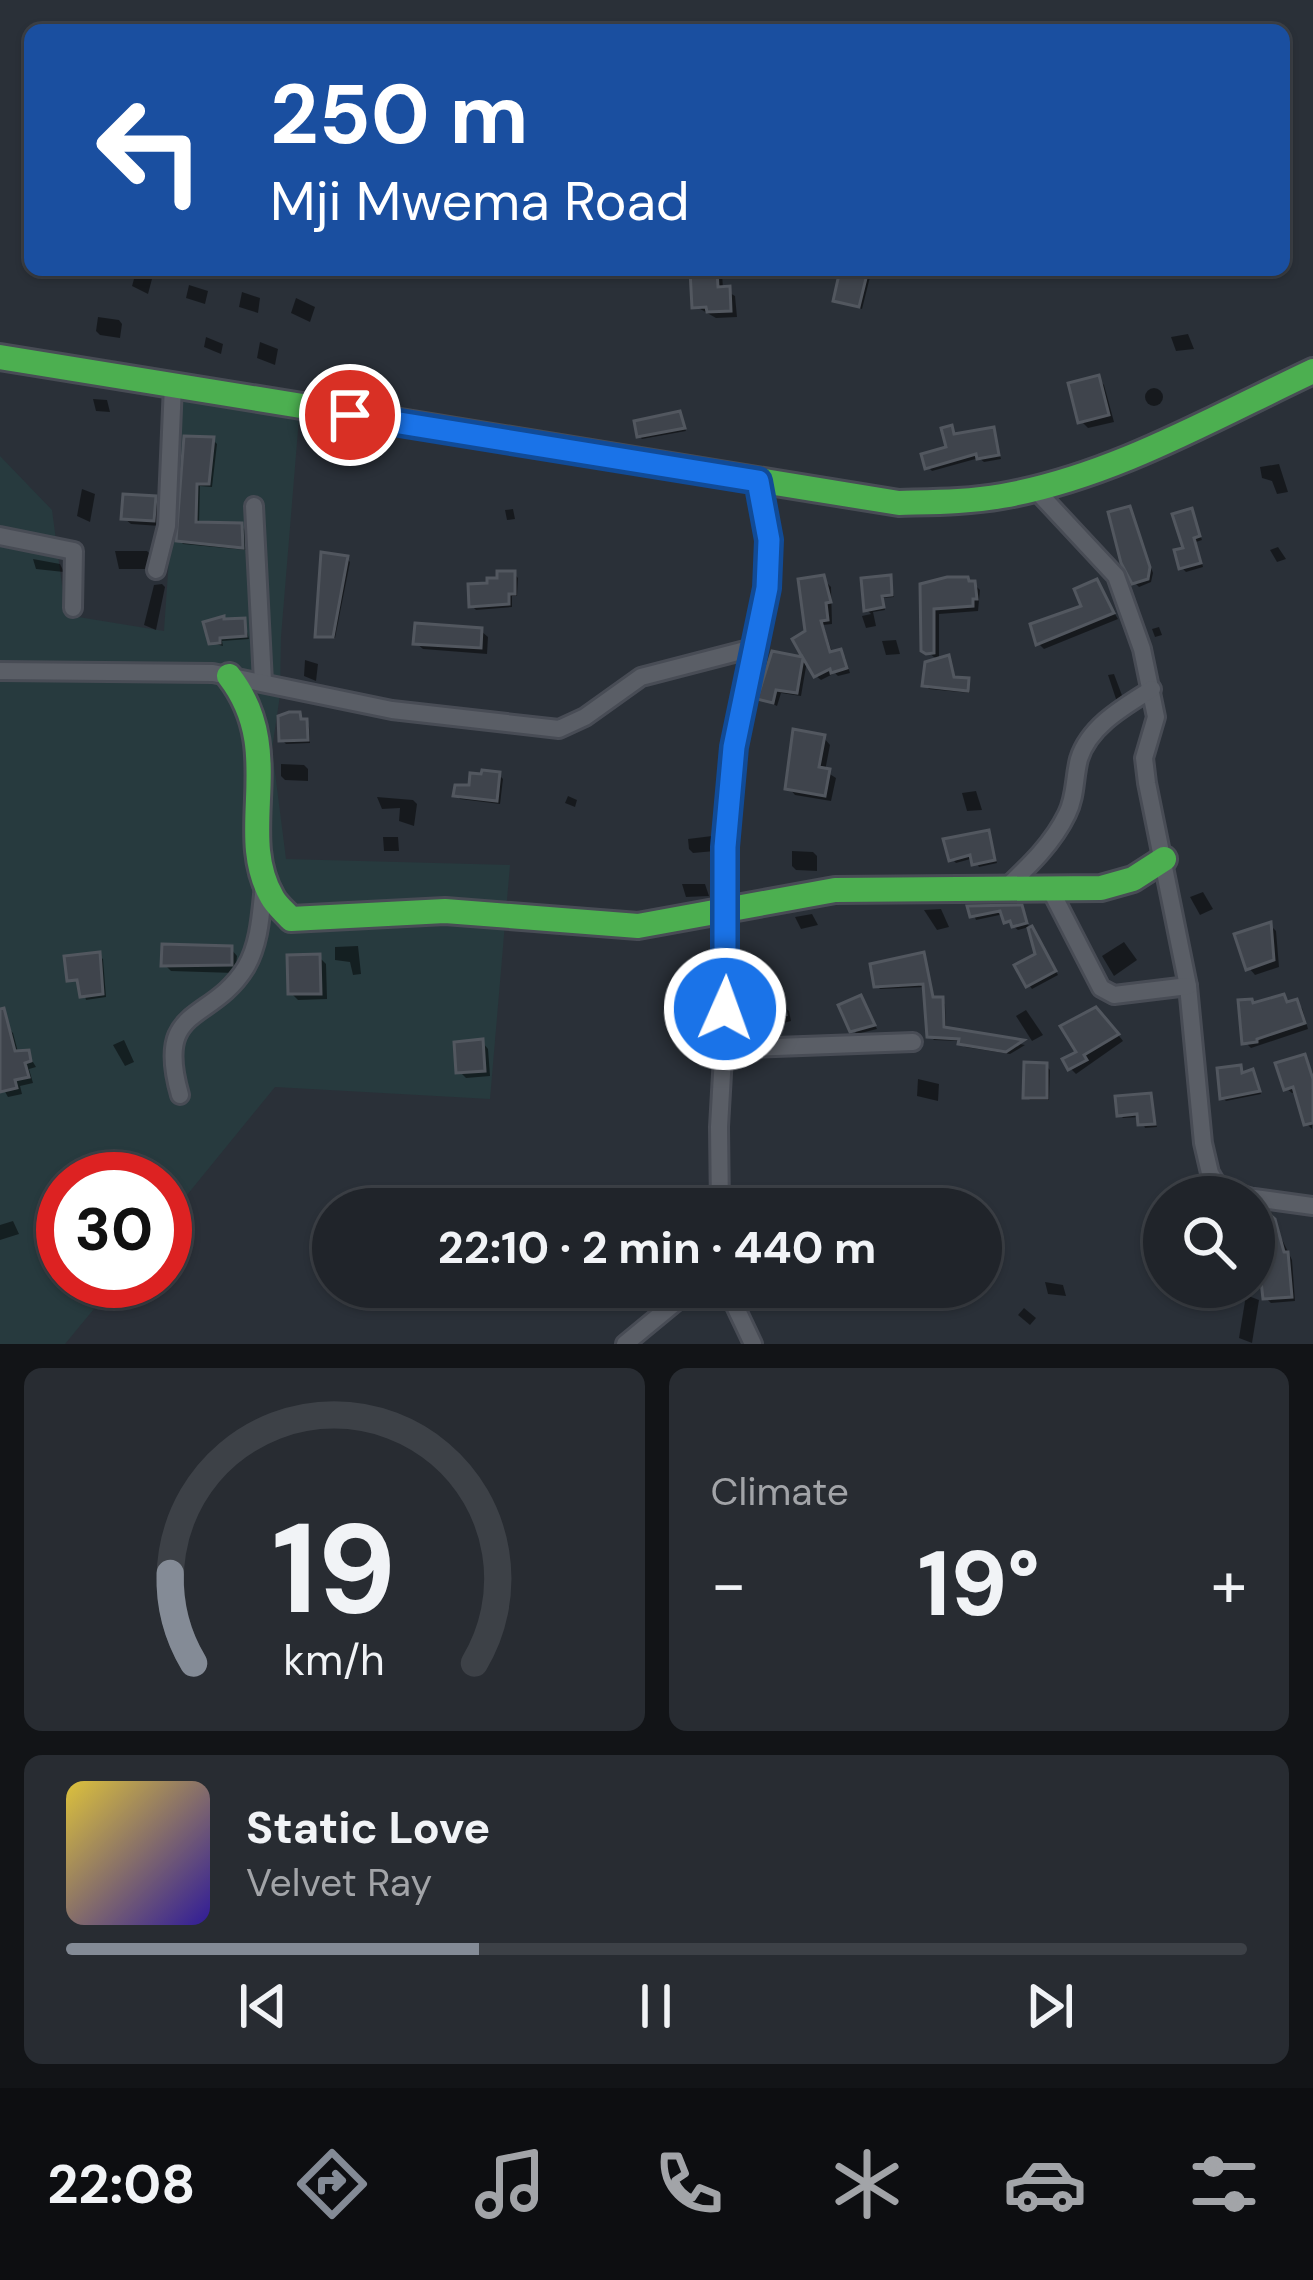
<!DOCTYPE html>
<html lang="en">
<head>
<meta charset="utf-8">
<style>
	body { margin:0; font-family:"DM Sans",sans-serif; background:#282c32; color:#f1f3f6; height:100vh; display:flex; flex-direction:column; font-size:45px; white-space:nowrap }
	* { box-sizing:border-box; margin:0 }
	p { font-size:39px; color:#a2a4a8 }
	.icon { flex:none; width:66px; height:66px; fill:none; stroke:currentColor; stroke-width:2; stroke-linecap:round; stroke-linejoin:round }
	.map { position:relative; height:1344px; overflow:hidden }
	.sheet { display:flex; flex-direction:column; gap:24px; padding:24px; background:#121417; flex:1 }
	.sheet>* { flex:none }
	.guide { position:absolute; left:24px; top:24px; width:1266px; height:252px; border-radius:18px; box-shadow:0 3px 9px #0004,0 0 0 3px #3d4147; background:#1a4fa0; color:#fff; overflow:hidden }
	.tools { position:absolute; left:1143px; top:1176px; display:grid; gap:24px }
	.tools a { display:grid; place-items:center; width:132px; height:132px; border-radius:50%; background:#20242a; box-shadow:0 3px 9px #0004,0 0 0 3px #3d4147; font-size:60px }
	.speed { position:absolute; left:36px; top:1152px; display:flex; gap:24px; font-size:60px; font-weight:700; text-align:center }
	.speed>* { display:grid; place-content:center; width:156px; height:156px; border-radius:50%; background:#20242a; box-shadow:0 3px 9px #0004,0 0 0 3px #3d4147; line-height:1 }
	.speed .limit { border:18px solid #d22; background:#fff; color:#111 }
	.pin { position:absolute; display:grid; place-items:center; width:102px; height:102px; color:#fff; margin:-51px; border:6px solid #fff; border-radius:50%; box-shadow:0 3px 12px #0007 }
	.me { position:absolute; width:132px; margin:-66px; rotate:2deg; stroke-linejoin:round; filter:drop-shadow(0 0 9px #0008) }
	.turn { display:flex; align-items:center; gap:42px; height:252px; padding:0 48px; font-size:54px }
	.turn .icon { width:156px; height:156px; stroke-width:2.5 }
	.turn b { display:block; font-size:84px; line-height:102px }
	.big { font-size:90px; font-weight:700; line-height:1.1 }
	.sheet .widget { flex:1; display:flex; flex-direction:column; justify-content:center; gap:18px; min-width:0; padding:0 42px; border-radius:18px; background:#282c32 }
	.sheet .dial { align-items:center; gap:0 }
	.dial svg { height:312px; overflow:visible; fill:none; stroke:#3d4147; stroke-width:7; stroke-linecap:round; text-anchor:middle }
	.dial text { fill:#f1f3f6; stroke:none }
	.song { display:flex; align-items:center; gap:36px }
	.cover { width:144px; height:144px; border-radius:18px; background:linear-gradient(135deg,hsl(50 70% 55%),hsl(250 70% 35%)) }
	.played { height:12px; border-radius:6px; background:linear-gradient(90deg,#848b96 35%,#3d4147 35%) }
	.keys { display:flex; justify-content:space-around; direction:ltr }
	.heat { display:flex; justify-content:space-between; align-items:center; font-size:66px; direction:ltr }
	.sheet .tiles { flex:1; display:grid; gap:24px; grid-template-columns:1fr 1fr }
	.widget:last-child { grid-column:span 2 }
	.trip { position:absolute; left:312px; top:1188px; width:690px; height:120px; border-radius:60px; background:#20242a; box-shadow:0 3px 9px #0004,0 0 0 3px #3d4147; font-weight:700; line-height:120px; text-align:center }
	.dock { display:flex; height:192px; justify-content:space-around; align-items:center; background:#0d0e11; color:#a2a4a8 }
	.dock .icon { width:84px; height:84px }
	.dock .on { color:#848b96 }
	.dock b { font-size:54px; color:#f1f3f6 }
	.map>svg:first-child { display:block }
	.green { fill:#273a3e }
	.shadow { fill:#0007 }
	.building { fill:#3f444c; stroke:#52575f; stroke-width:3 }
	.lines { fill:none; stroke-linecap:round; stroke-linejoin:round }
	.street-casing { stroke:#484c55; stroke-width:22 }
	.fast-casing { stroke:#484c55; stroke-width:30 }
	.street { stroke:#5a5e66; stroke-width:16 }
	.fast { stroke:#4caf50; stroke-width:24 }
	.route-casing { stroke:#114b97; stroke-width:30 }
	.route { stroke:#1a73e8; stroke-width:21 }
</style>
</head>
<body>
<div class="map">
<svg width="1313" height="1344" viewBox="0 0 1313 1344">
	<rect width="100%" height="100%" fill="#2a3038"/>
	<!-- green -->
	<path class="green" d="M180 399 299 418 281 637 280 695 272 749 286 859 510 865 490 1099 275 1087 165 1222V1179H63V1281H117L65 1344H0V456L52 510 66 615 164 631Z"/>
	<!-- shadow -->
	<g class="shadow">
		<path d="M693 270 722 273 723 289 735 296 737 317 716 318 695 306Z"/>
		<path d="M849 270 871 273 862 309 836 300Z"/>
		<path d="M136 272 152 279 148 294 132 286Z"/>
		<path d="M189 285 208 291 205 304 186 298Z"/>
		<path d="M242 292 260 298 258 313 239 307Z"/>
		<path d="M296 298 315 307 310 322 291 313Z"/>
		<path d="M98 317 119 320 122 324 120 338 100 335 96 331Z"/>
		<path d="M1188 334 1194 349 1176 351 1171 337Z"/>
		<path d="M206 337 223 344 221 354 204 347Z"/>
		<path d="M260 342 278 349 275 365 257 358Z"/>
		<path d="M1098 379 1104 385 1114 422 1088 428 1081 421Z"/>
		<circle cx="1154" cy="397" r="9"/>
		<path d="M93 399 107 400 110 412 96 411Z"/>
		<path d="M679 414 686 431 642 439 639 436Z"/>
		<path d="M951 429 956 437 993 430 1001 459 984 462 979 458 932 471 928 467 950 449Z"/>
		<path d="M186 439 213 440 217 444 212 487 200 486 199 525 241 526 245 530 246 550 183 544 179 540Z"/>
		<path d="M1279 464 1288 492 1277 494 1272 481 1262 478 1260 467Z"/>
		<path d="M82 489 95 494 90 522 77 516Z"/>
		<path d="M154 499 161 506 160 526 131 524 124 518Z"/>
		<path d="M513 509 515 519 507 520 505 510Z"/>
		<path d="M1129 509 1153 573 1151 582 1139 587 1135 583Z"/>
		<path d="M1191 511 1202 540 1196 542 1203 567 1186 572 1182 568Z"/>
		<path d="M1278 547 1286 559 1277 562 1270 550Z"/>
		<path d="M115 551H147L151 555 147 569H119Z"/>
		<path d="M33 559 60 564 64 572 36 569Z"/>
		<path d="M347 559 350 562 335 638H321L318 635Z"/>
		<path d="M514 574 518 578 517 596H512V607L476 610 472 606 491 586Z"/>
		<path d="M890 578 894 597 883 598 885 610 873 612 876 626 866 628 862 616 871 614 867 610Z"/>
		<path d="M823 579 831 587 832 624 823 625 833 655 840 653 845 657 850 673 838 676 835 673 821 680 816 676 808 633Z"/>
		<path d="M1096 583 1118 619 1044 649 1038 643 1085 607Z"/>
		<path d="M162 584 165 587 156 630 144 625 154 585Z"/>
		<path d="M974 584 980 590 978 611 939 614V661L948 659 951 662 956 680 967 681 970 693 929 689 925 685 939 661 924 649 923 586Z"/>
		<path d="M244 621 249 639 222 641 223 646 212 643Z"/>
		<path d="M1159 627 1162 635 1155 637 1152 629Z"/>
		<path d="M481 631 488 637 487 654 423 649 416 643Z"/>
		<path d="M896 640 900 654 886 655 882 641Z"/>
		<path d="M774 654 807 661 801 696 781 693 777 706 760 698Z"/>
		<path d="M305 660 318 664 316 681 304 676Z"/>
		<path d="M1114 674 1123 698 1117 702 1108 675Z"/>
		<path d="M299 715 309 726 310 743 286 744 282 740Z"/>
		<path d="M824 738 830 745 825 771 836 778 831 801 795 795 789 788Z"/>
		<path d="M281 764 304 765 308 769V781L285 780 281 776Z"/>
		<path d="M499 775 503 779 500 804 460 799 457 795Z"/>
		<path d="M976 791 982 810 967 811 962 793Z"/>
		<path d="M568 796 577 800 575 807 565 803Z"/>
		<path d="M377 797 413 800 417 804 414 826 399 821 400 808 382 809Z"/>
		<path d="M988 833 997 863 979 867 974 858 956 863 952 859Z"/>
		<path d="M712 836 715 851 693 853 689 849 688 839Z"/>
		<path d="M383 837H398L399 851H384Z"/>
		<path d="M792 851 813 852 817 856V871L796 870 792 866Z"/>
		<path d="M682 884H705L709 896 686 897Z"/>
		<path d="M1203 892 1213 909 1200 915 1190 897Z"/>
		<path d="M971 908H1021L1029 927 1018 930 1006 921 1004 914 976 920Z"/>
		<path d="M941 909 949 927 937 930 924 910Z"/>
		<path d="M812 914 818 925 801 929 795 917Z"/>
		<path d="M1270 925 1276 931 1279 967 1255 975 1249 968Z"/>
		<path d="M1035 933 1058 975 1032 989 1029 985 1038 955Z"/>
		<path d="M1124 942 1137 960 1114 976 1102 956Z"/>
		<path d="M358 946 361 974 353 975 350 962 335 960V947Z"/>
		<path d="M231 949 237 956 235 973 171 971 164 964Z"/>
		<path d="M923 955 935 1000 945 1004 946 1030 1025 1045 1010 1054 965 1047 959 1041 934 1040 930 1036 926 987 880 989 876 985Z"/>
		<path d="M99 956 103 959 106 997 86 1000 81 982 69 979Z"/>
		<path d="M319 957 326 964 327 999 298 1000 291 993Z"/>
		<path d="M766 975 773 982 781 1005 789 1011 791 1021 764 1028 753 1020Z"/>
		<path d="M1283 997 1302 1008 1308 1029 1251 1048 1245 1042 1255 1006Z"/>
		<path d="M861 998 877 1029 857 1034 853 1030Z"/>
		<path d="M1026 1010 1043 1035 1032 1041 1016 1016Z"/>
		<path d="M1110 1024 1123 1041 1076 1074 1070 1068Z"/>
		<path d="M7 1027 13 1033 19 1056 28 1054 36 1067 29 1069 33 1083 20 1086 22 1094 8 1097 0 1083V1029Z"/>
		<path d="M124 1040 134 1062 125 1066 113 1045Z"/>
		<path d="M482 1042 488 1049 490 1076 466 1078 459 1071Z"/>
		<path d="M1305 1057 1313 1073 1312 1129 1307 1124 1298 1091 1292 1093 1286 1088Z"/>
		<path d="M1046 1066 1050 1070 1049 1100H1030L1026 1096Z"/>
		<path d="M1240 1068 1244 1075 1252 1073 1256 1076 1261 1094 1226 1101 1223 1098Z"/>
		<path d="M918 1079 939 1084 938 1101 917 1096Z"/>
		<path d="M1150 1096 1157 1127 1145 1128 1141 1117 1123 1118 1120 1114Z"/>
		<path d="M1271 1217 1292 1260 1295 1301 1271 1303 1266 1298 1264 1271 1254 1270V1255L1260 1256 1254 1221Z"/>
		<path d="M13 1221 19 1234 0 1240V1225Z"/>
		<path d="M1045 1282 1063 1285 1066 1296 1048 1294Z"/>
		<path d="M1246 1295 1259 1300 1252 1343 1239 1338Z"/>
		<path d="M1024 1308 1036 1318 1030 1325 1018 1315Z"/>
	</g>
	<!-- building -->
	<g class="building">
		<path d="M690 270H717L718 287 730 286 731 311 707 312 706 307 692 308Z"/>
		<path d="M840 270H868L859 307 833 301Z"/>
		<path d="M1099 375 1109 415 1078 423 1068 383Z"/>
		<path d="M680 411 685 428 637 437 634 421Z"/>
		<path d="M952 425 954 434 994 427 999 455 977 459 976 454 925 469 921 454 946 447 941 428Z"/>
		<path d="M184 436 214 437 209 484H197L196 522 242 523 243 548 176 541Z"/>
		<path d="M123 494 156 496 154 521 121 519Z"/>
		<path d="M1130 506 1150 567 1148 579 1132 584 1121 563 1108 512Z"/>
		<path d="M1192 508 1200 536 1194 538 1201 563 1179 569 1174 550 1183 548 1172 514Z"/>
		<path d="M321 552 348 556 333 637H315Z"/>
		<path d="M497 571H515V594H509V604L469 607 468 584 487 583V578H497Z"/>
		<path d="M824 575 831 602 826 603 828 620 821 621 830 652 841 649 847 668 831 673 830 669 814 677 803 658 797 693 776 690 773 703 757 699 772 651 802 657 792 639 805 631 798 579Z"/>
		<path d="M891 575 892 595 882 596 884 607 864 611 861 578Z"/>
		<path d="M947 577H968L969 581H975L977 599H973V606L934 609V653L926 654 921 651 920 584Z"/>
		<path d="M1097 579 1114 613 1036 645 1030 624 1081 606 1074 589Z"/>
		<path d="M224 616V619L245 618 246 636 220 638V643L209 644 203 622Z"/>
		<path d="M415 623 482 628 481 648 413 644Z"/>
		<path d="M949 655 954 677 969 678 968 691 922 686 925 662Z"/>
		<path d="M289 712H300L301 719H307L308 740 279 741 278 716Z"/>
		<path d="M793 729 825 735 819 767 830 769 825 796 785 789Z"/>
		<path d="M482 770 500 772 497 801 453 796 455 785H469L470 773 481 774Z"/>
		<path d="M989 830 995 860 972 865 970 855 949 861 943 839Z"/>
		<path d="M1022 905 1027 923 1012 927 1010 921 1004 923 1000 911 970 917 967 906Z"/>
		<path d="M1271 922 1274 960 1246 970 1234 934Z"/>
		<path d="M1032 926 1056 971 1026 987 1014 965 1035 954 1028 928Z"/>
		<path d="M162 944 232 946V965L161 966Z"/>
		<path d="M100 952 103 994 80 997 77 980 67 981 64 956Z"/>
		<path d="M924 952 933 997H943L944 1027 1024 1040 1006 1052 958 1044 959 1039 927 1037 923 984 874 987 870 964Z"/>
		<path d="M320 954 321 994H288L287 955Z"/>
		<path d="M767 972 774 997 777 1002 784 1001 786 1015 755 1023 743 1014 741 982 751 980 750 975Z"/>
		<path d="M1284 994 1287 1002 1297 999 1305 1023 1257 1039V1042L1242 1044 1238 1000 1252 999 1253 1003Z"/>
		<path d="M861 995 875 1025 850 1032 838 1005Z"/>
		<path d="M1096 1007 1119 1034 1084 1055 1087 1060 1068 1070 1062 1059 1076 1052 1060 1026Z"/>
		<path d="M4 1008 15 1051 29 1050 31 1061 25 1063 29 1077 15 1080 17 1088 0 1092V1009Z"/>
		<path d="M483 1039 485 1071 456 1073 454 1042Z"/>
		<path d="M1305 1054 1313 1079V1123L1304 1125 1293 1087 1284 1090 1275 1063Z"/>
		<path d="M1024 1062 1047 1063V1098H1023Z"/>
		<path d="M1241 1065 1242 1073 1253 1069 1260 1091 1220 1099 1217 1068Z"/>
		<path d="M1151 1093 1155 1124 1138 1125 1137 1114 1117 1116 1115 1096Z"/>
		<path d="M1268 1213 1275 1219 1284 1252H1288L1292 1297 1263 1299 1254 1218Z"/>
	</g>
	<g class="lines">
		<defs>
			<g id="street">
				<path d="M1034 488 1116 576 1142 649 1156 717 1144 758 1147 783 1188 986 1203 1143 1210 1173 1219 1188 1249 1197"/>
				<path d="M254 506 263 682"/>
				<path d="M0 536 74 551 73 608"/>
				<path d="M156 570 167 526 173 385"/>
				<path d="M0 671 213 673 392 710 559 729 585 717 641 677 753 648"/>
				<path d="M1007 887C1030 865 1053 843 1067 814 1076 796 1074 778 1079 759 1089 726 1125 706 1152 689"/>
				<path d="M1050 889 1101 988 1114 995 1188 986"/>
				<path d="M723 1049 913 1042"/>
				<path d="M180 1095C154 1004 211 1024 246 967 260 943 261 912 264 885"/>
				<path d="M1254 1198 1313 1206"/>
				<path d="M720 1209 719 1127 728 968 725 846 734 747 767 588 769 540 758 481"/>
				<path d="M726 1287 753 1344"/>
				<path d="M625 1344 694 1287"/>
			</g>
			<g id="fast">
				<path d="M0 357 899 503C933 502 968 502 1002 496 1112 477 1213 418 1313 371"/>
				<path d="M229 676C288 752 234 831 272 897 276 905 285 912 291 919L445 911 638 926 835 890 1101 888 1133 879 1164 859"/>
			</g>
		</defs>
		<!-- street casing -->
		<use href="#street" class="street-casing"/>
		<!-- fast casing -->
		<use href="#fast" class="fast-casing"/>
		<!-- street -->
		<use href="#street" class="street"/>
		<!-- fast -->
		<use href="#fast" class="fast"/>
	</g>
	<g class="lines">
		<defs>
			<path id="route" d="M350 415 758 481 769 540 767 588 734 747 725 847V1009"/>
		</defs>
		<!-- route casing -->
		<use href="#route" class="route-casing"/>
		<!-- route -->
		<use href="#route" class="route"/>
	</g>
</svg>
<div class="tools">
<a><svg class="icon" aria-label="search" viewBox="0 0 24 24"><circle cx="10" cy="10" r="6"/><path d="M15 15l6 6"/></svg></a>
</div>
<div class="speed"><div class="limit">30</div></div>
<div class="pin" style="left:350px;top:415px;background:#d93025"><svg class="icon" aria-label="arrive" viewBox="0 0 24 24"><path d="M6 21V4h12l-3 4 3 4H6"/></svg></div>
<svg class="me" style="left:725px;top:1009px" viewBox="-20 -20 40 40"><circle r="17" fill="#1a73e8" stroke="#fff" stroke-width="3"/><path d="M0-11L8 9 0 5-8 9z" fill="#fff"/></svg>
<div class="trip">22:10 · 2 min · 440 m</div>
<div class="guide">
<div class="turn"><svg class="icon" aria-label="left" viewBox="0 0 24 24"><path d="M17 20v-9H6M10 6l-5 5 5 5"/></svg><div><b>250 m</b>Mji Mwema Road</div></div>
</div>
</div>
<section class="sheet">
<div class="tiles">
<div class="widget dial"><svg viewBox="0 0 100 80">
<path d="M14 69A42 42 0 1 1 86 69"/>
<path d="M14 69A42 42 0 0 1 8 46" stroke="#848b96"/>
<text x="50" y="56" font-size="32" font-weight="700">19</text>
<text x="50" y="72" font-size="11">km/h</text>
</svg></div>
<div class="widget"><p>Climate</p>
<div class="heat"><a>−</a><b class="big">19°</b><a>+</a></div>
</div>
<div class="widget">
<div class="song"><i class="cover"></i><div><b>Static Love</b><p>Velvet Ray</p></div></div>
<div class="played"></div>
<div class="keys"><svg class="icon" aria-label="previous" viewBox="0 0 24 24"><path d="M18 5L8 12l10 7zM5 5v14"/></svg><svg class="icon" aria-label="pause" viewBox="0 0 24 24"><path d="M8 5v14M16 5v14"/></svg><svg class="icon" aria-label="next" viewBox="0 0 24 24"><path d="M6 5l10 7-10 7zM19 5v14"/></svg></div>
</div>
</div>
</section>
<nav class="dock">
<b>22:08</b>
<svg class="icon on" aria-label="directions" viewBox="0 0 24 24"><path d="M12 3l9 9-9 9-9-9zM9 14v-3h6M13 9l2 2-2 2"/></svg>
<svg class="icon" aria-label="music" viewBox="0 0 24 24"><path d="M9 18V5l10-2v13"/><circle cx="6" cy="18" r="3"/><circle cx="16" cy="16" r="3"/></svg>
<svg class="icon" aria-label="phone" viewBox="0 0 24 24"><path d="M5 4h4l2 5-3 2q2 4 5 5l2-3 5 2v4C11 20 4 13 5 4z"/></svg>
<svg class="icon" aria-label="climate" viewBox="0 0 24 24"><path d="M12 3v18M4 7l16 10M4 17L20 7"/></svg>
<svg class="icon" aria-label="car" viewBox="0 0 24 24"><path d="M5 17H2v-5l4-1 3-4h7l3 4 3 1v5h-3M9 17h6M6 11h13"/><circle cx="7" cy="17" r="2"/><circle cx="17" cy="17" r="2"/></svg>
<svg class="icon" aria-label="filters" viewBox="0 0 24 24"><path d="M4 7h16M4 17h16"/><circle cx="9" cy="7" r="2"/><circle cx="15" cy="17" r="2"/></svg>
</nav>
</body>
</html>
